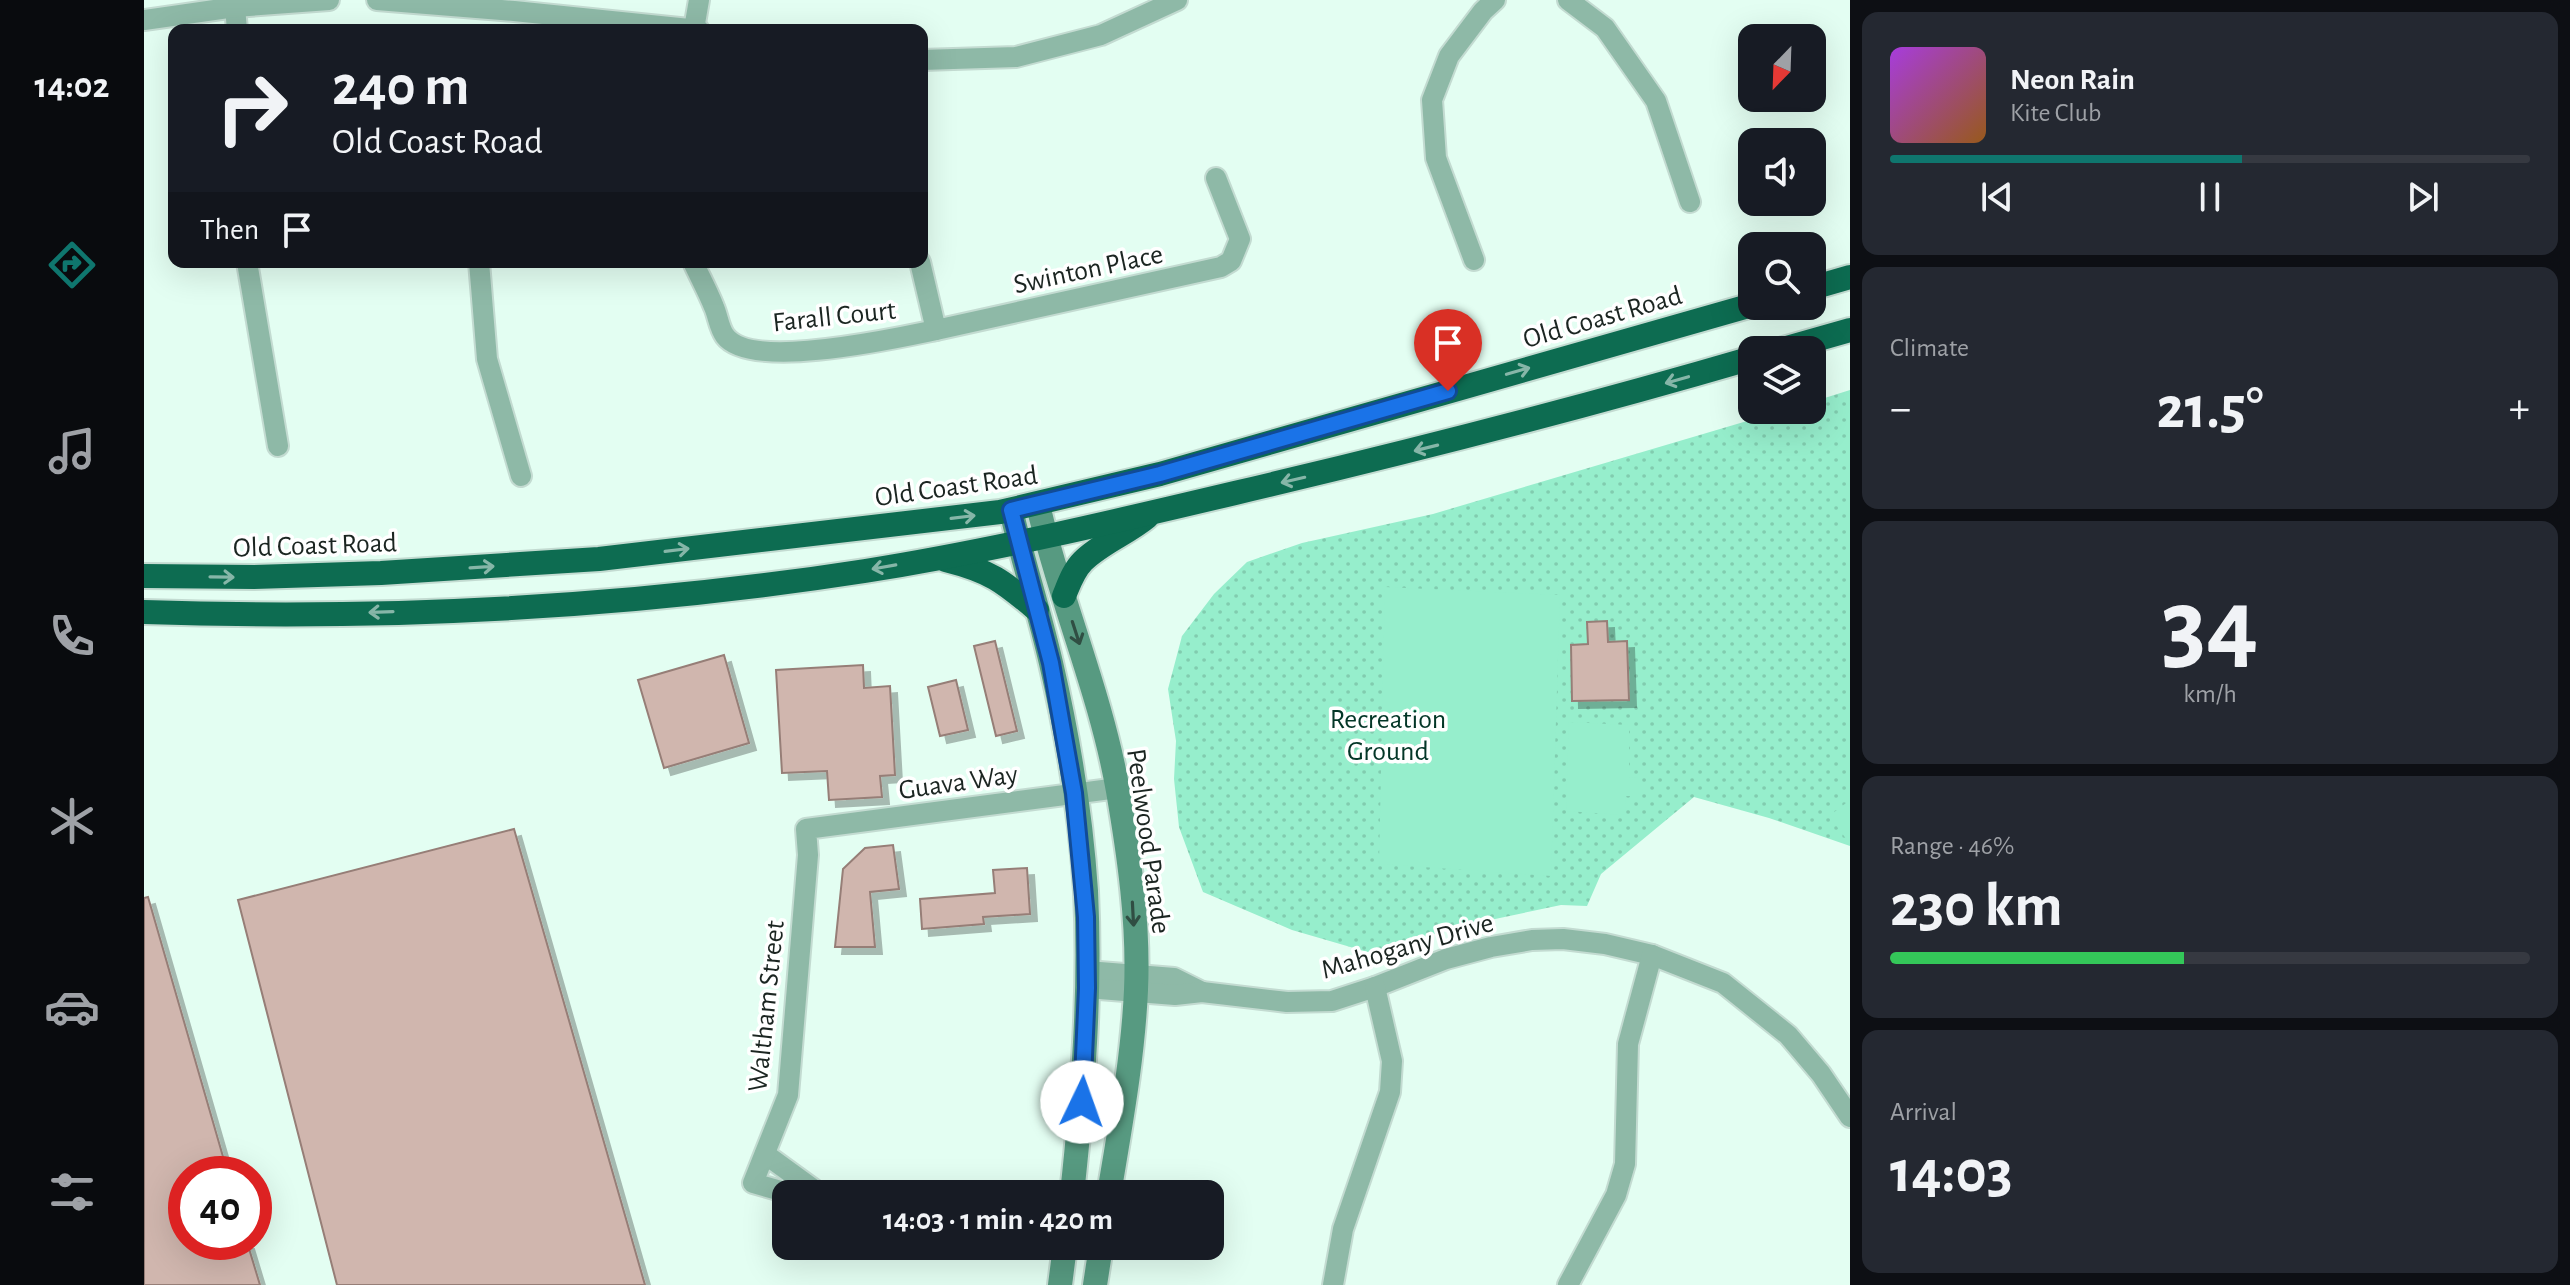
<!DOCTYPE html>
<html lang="en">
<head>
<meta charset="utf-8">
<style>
	body { margin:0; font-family:"Alegreya Sans",sans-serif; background:#242831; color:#f1f3f6; height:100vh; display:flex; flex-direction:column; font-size:30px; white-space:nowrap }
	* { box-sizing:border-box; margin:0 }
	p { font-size:26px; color:#9ea1a6 }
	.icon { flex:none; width:44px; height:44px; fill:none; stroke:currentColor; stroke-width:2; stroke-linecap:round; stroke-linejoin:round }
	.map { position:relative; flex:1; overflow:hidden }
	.details { display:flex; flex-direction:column; gap:12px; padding:12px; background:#0d0f14; width:720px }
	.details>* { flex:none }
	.top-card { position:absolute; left:24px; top:24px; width:760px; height:244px; border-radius:16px; box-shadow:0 8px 32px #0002; background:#171b24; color:#f1f3f6; overflow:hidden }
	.needle { width:52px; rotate:203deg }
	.controls { position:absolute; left:1594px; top:24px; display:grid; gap:16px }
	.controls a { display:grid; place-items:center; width:88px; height:88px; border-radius:16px; background:#171b24; box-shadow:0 8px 32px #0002; font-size:40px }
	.speed { position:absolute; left:24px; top:1156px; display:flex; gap:16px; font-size:40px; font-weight:700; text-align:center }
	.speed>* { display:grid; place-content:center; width:104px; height:104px; border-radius:50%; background:#171b24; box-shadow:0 8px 32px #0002; line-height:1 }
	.speed .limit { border:12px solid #d22; background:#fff; color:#111 }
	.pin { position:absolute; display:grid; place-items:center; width:68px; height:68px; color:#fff; margin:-82px -34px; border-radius:50% 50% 50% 0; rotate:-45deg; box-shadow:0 0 8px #0007 }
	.pin .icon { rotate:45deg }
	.me { position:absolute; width:88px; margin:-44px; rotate:3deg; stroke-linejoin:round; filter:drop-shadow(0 0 6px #0008) }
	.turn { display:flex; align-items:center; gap:28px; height:168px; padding:0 32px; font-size:36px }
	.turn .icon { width:104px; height:104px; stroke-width:2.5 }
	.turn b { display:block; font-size:56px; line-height:68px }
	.then { display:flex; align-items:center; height:76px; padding:0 32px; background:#0003; gap:16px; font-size:30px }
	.big { font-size:60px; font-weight:600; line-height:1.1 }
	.details .card { flex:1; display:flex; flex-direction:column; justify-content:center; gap:12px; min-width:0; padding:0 28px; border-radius:16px; background:#242831 }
	.details .dial { align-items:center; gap:0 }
	.dial b { font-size:104px; line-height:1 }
	.song { display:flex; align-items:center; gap:24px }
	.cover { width:96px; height:96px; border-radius:12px; background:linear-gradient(135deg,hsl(280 70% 55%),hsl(30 70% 35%)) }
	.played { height:8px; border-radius:4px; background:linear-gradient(90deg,#0f766e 55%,#363941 55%) }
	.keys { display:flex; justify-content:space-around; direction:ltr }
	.heat { display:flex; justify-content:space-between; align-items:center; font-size:44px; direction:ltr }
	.charge { height:12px; border-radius:6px; background:linear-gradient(90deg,#34c759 46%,#363941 0) }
	.trip { position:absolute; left:628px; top:1180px; width:452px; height:80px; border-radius:16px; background:#171b24; box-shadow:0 8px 32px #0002; font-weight:600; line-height:80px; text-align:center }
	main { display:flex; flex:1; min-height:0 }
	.tabs { display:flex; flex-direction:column; width:144px; justify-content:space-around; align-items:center; background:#090b0e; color:#9ea1a6 }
	.tabs .icon { width:56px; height:56px }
	.tabs .on { color:#0f766e }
	.tabs b { font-size:36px; color:#f1f3f6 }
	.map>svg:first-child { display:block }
	.grass { fill:url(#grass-dots) }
	.pitch { fill:#96eecc }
	.building { fill:#d0b6ae; stroke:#967e77; stroke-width:2; filter:url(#shadow) }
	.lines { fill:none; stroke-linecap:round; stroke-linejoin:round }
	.street-casing { stroke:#c3dbd1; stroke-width:24 }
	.secondary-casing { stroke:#c3dbd1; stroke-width:28 }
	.highway-casing { stroke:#c3dbd1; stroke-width:28 }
	.street { stroke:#8eb9a7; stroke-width:20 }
	.secondary { stroke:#579a81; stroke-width:24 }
	.highway { stroke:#0d6c51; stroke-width:24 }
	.oneway { stroke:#86b6a8 }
	.oneway2 { stroke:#304e43 }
	.route-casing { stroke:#114b97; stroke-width:20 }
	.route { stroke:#1a73e8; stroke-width:14 }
	.labels { text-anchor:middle; stroke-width:7; stroke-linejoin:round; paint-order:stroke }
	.street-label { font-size:28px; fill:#1b2521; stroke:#fff }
	.park-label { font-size:28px; fill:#033627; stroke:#fff }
</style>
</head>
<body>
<main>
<nav class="tabs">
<b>14:02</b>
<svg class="icon on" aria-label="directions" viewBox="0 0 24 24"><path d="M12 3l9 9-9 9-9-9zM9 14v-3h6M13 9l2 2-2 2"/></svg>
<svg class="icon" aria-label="music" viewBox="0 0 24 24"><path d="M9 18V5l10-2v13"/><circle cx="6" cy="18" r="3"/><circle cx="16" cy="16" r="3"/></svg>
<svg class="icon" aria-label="phone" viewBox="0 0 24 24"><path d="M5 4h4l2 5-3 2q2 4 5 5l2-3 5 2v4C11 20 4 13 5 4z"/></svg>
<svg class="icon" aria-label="climate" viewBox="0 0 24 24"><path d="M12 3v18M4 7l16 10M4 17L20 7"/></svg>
<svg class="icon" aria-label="car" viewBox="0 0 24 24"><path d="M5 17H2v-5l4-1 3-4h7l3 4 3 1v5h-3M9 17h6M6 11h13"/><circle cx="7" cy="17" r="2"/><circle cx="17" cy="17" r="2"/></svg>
<svg class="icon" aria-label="filters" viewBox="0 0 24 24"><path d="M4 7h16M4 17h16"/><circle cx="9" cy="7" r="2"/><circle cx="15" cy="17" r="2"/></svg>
</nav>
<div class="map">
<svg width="1706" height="1285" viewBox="0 0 1706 1285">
	<defs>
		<pattern id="grass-dots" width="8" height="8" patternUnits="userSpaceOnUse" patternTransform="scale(2)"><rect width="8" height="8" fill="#96eecc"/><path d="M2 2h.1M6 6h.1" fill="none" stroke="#81ccaf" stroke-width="1.8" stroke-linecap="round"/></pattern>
		<filter id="shadow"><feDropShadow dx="7" dy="7" stdDeviation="0" flood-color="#0004"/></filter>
	</defs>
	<rect width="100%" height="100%" fill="#e3fef2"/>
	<!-- grass -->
	<path class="grass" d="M1706 390V846L1625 818 1550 797 1457 874 1443 906 1417 905 1313 927 1227 953 1148 930 1059 892 1035 827 1030 779 1032 741 1024 689 1038 636 1070 594 1103 562 1158 543 1289 514 1640 410H1668V402Z"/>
	<!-- pitch -->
	<g class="pitch">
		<path d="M1241 587 1416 595 1407 876 1235 864Z"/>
		<path d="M1425 722 1485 725V777L1494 778V796H1482L1481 815 1422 811Z"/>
		<path d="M1706 800V844L1685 816Z"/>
	</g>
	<!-- building -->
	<g class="building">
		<path d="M1463 621 1464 642 1483 641 1485 700 1428 701 1427 645 1444 644 1443 622Z"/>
		<path d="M851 641 873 731 852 736 830 646Z"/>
		<path d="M580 655 605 743 520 768 494 680Z"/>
		<path d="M719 665 720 688 746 686 751 775 736 776 738 797 685 800 683 771 638 773 632 670Z"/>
		<path d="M812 680 824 730 796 736 784 687Z"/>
		<path d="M370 829 501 1285H193L94 900Z"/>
		<path d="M749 845 755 889 726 892 731 947H691L699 869 721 848Z"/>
		<path d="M883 868 886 914 839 917 840 924 778 929 776 899 851 893 849 870Z"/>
		<path d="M4 897 84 1174H42V1242H103L116 1285H0V898Z"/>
	</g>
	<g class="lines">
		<defs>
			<g id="street">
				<path d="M233 0 370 11 555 30"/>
				<path d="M1424 0 1461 28 1512 101 1546 202"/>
				<path d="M91 7 93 30"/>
				<path d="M0 20 91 7 185 0"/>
				<path d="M550 29 555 0"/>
				<path d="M778 60 872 57 957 35 1033 0"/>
				<path d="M1330 260 1292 158 1288 100 1305 56 1339 11 1351 0"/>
				<path d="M103 262 134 446"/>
				<path d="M335 262 343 359 377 476"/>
				<path d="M549 262C556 277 564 292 570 307 574 316 575 328 581 336 607 371 753 338 792 330"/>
				<path d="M776 262 792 330 1077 267 1087 261 1096 239 1072 178"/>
				<path d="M943 971 1030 978 1058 992"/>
				<path d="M943 988 1031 995 1058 992 1143 1002 1188 1001 1231 987 1302 959 1347 947 1388 940 1419 939 1461 944 1508 955 1579 983 1644 1035 1677 1074 1706 1117"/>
				<path d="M621 1154 676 1194"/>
				<path d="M660 1194 644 1193 609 1183 644 1095 664 855 662 829 974 788"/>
				<path d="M1189 1285 1199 1229 1246 1092 1248 1061 1231 987"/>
				<path d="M1424 1285 1472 1195 1481 1164 1484 1044 1508 955"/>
			</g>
			<g id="secondary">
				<path d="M894 505C916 601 957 693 974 791 985 855 995 924 992 990 989 1058 976 1127 965 1194"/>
				<path d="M867 510C879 561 895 611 907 663 924 737 937 815 942 891 947 992 939 1093 928 1194"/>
				<path d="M916 1285 921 1246"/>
				<path d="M951 1285 957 1246"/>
			</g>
			<g id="highway">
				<path d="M1668 288 1706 277"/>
				<path d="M1636 350 1706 330"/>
				<path d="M802 560C846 571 859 581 893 610"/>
				<path d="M0 576 110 577 237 573 455 559 856 512 1016 474 1608 305"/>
				<path d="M920 596C925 584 929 571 939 561 957 543 984 533 1003 517"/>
				<path d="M0 612C240 620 483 608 721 571 846 551 969 522 1091 493 1265 452 1437 408 1608 358"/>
			</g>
		</defs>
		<!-- street casing -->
		<use href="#street" class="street-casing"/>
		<!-- secondary casing -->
		<use href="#secondary" class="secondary-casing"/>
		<!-- highway casing -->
		<use href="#highway" class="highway-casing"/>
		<!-- street -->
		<use href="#street" class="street"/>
		<!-- secondary -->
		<use href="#secondary" class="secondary"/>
		<!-- highway -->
		<use href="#highway" class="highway"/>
	</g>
	<!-- one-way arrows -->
	<defs><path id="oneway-shaft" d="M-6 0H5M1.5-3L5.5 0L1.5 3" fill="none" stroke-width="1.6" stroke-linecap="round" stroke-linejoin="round" transform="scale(2)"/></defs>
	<g class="oneway">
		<use href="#oneway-shaft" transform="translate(1374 371) rotate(-16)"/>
		<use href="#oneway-shaft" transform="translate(1533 380) rotate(164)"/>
		<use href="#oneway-shaft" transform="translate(1282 448) rotate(166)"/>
		<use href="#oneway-shaft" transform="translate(1149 480) rotate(167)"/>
		<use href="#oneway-shaft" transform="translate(819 517) rotate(-7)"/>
		<use href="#oneway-shaft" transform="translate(533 550) rotate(-7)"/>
		<use href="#oneway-shaft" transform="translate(338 567) rotate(-4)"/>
		<use href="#oneway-shaft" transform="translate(740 567) rotate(170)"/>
		<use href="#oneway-shaft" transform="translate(78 577) rotate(1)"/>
		<use href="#oneway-shaft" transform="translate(237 612) rotate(178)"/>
	</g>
	<g class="oneway2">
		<use href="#oneway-shaft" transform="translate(932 633) rotate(72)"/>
		<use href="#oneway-shaft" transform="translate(989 914) rotate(87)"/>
	</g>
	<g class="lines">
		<defs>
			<path id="route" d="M938 1102 943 988 942 917 930 793 907 663 867 510 1016 474 1304 391"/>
		</defs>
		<!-- route casing -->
		<use href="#route" class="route-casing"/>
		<!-- route -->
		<use href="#route" class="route"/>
	</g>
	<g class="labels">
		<!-- street labels -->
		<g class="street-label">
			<text transform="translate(944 268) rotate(-12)" y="10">Swinton Place</text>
			<text transform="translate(690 315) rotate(-6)" y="10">Farall Court</text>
			<text transform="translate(1458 316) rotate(-16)" y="10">Old Coast Road</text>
			<text transform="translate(812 485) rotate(-8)" y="10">Old Coast Road</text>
			<text transform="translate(171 544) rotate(-2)" y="10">Old Coast Road</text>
			<text transform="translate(814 781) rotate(-8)" y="10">Guava Way</text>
			<text transform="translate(1006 841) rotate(82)" y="10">Peelwood Parade</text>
			<text transform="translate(1263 945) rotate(-16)" y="10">Mahogany Drive</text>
			<text transform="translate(621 1006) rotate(-84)" y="10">Waltham Street</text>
		</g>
		<!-- park labels -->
		<g class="park-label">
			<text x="1244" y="728">Recreation<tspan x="1244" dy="32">Ground</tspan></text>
		</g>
	</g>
</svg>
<div class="controls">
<a><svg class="needle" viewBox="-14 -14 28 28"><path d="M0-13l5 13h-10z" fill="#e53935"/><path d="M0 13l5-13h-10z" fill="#9ea1a6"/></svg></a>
<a><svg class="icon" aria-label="sound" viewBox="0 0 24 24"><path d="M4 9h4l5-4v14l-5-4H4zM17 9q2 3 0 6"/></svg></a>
<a><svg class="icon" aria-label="search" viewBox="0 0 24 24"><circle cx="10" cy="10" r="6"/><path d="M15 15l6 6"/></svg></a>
<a><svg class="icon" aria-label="layers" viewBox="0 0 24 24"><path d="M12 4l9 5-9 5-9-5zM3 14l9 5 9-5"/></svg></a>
</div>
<div class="speed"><div class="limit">40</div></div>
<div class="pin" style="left:1304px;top:391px;background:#d93025"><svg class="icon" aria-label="arrive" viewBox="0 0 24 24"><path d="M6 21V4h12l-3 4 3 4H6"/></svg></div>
<svg class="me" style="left:938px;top:1102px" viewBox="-20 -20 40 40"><circle r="19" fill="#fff"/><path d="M0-13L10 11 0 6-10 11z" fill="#1a73e8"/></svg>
<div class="trip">14:03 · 1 min · 420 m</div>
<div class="top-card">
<div class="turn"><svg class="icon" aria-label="right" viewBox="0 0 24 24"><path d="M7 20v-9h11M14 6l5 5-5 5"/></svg><div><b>240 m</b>Old Coast Road</div></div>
<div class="then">Then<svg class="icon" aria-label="arrive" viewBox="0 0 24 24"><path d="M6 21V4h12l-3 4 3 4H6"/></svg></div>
</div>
</div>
<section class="details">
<div class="card">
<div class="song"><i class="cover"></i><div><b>Neon Rain</b><p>Kite Club</p></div></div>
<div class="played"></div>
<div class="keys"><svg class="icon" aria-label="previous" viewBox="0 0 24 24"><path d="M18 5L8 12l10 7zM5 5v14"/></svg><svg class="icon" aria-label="pause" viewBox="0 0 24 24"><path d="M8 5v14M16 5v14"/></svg><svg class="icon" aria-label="next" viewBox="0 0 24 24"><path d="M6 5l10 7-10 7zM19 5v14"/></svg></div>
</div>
<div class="card"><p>Climate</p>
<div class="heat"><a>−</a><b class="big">21.5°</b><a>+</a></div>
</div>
<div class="card dial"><b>34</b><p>km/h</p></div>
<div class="card"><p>Range · 46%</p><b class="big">230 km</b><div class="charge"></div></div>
<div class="card"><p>Arrival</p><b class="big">14:03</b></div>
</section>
</main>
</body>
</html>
